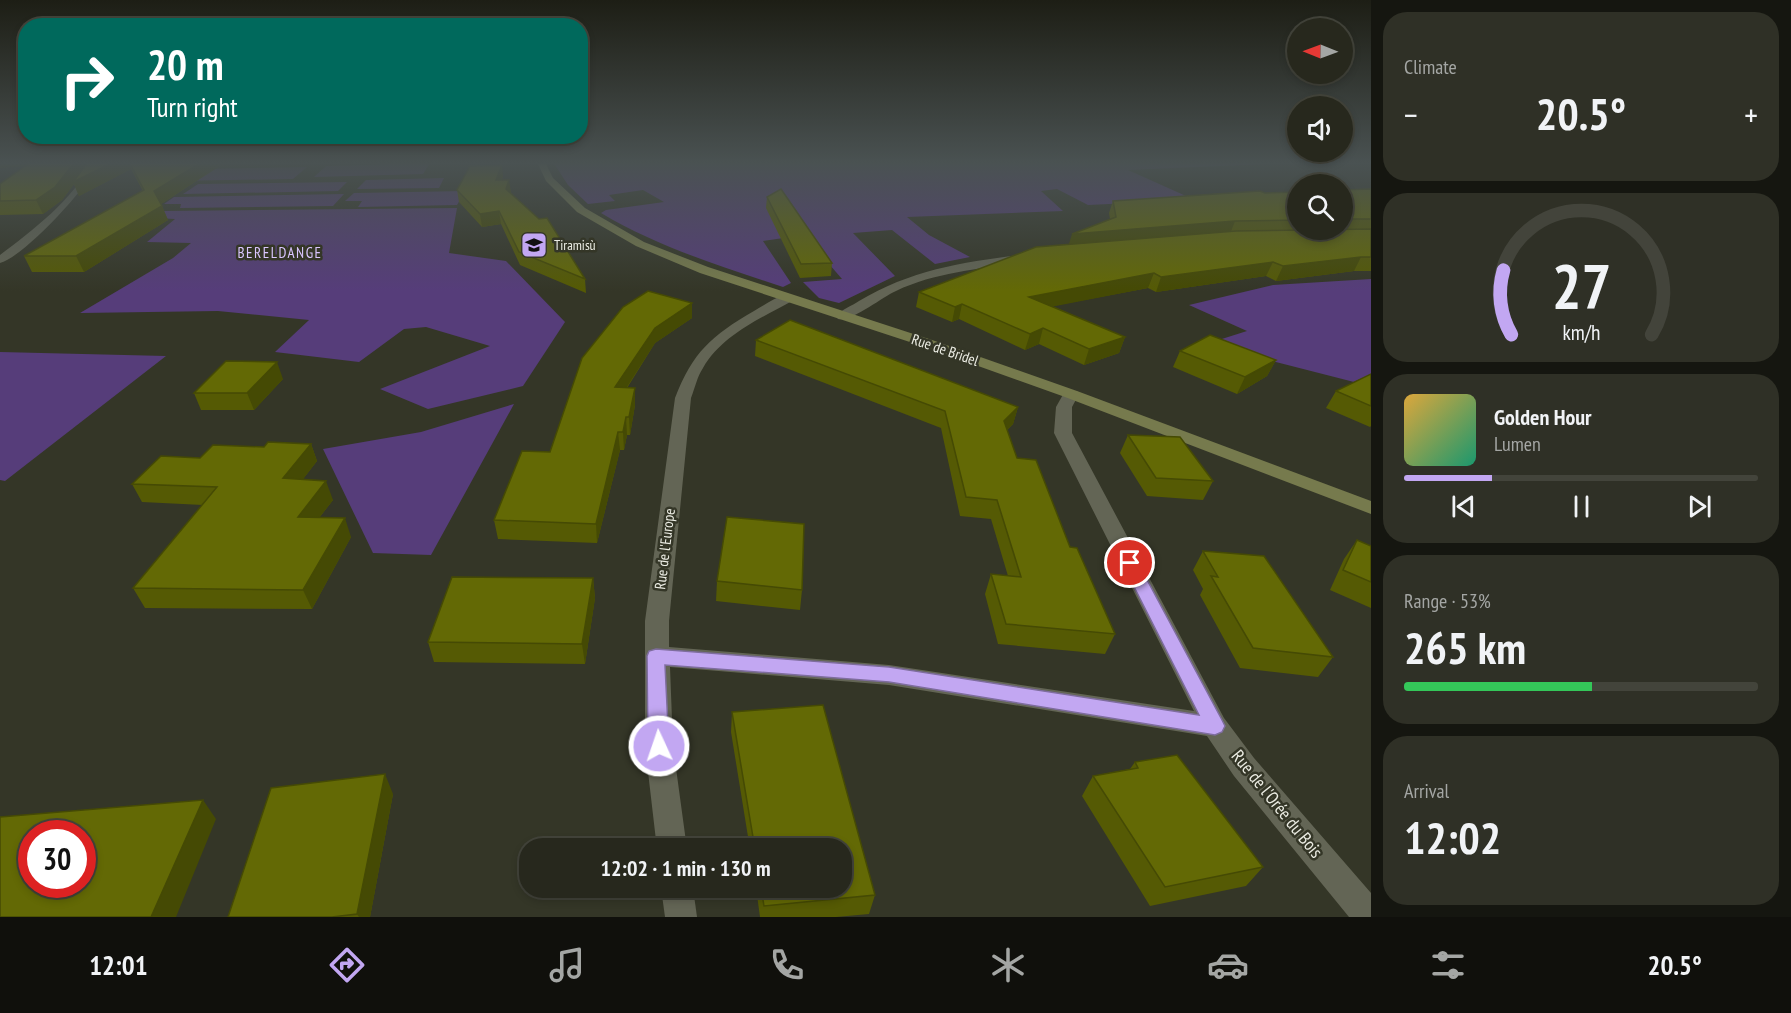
<!DOCTYPE html>
<html lang="en">
<head>
<meta charset="utf-8">
<style>
	body { margin:0; font-family:"PT Sans Narrow",sans-serif; background:#2f3026; color:#f1f3f6; height:100vh; display:flex; flex-direction:column; font-size:22px; white-space:nowrap }
	* { box-sizing:border-box; margin:0 }
	p { font-size:20px; color:#a4a6a4 }
	.icon { flex:none; width:33px; height:33px; fill:none; stroke:currentColor; stroke-width:2; stroke-linecap:round; stroke-linejoin:round }
	.map { position:relative; flex:1; overflow:hidden }
	.details { display:flex; flex-direction:column; gap:12px; padding:12px; background:#151610; width:420px }
	.details>* { flex:none }
	.guide { position:absolute; left:18px; top:18px; width:570px; height:126px; border-radius:24px; box-shadow:0 3px 9px #0003,0 0 0 2px #43443b; background:#00695c; color:#fff; overflow:hidden }
	.needle { width:39px; rotate:271deg }
	.buttons { position:absolute; left:1287px; top:18px; display:grid; gap:12px }
	.buttons a { display:grid; place-items:center; width:66px; height:66px; border-radius:50%; background:#27281d; box-shadow:0 3px 9px #0003,0 0 0 2px #43443b; font-size:30px }
	.speed { position:absolute; left:18px; top:820px; display:flex; gap:12px; font-size:30px; font-weight:700; text-align:center }
	.speed>* { display:grid; place-content:center; width:78px; height:78px; border-radius:50%; background:#27281d; box-shadow:0 3px 9px #0003,0 0 0 2px #43443b; line-height:1 }
	.speed .limit { border:9px solid #d22; background:#fff; color:#111 }
	.pin { position:absolute; display:grid; place-items:center; width:51px; height:51px; color:#fff; margin:-26px; border:3px solid #fff; border-radius:50%; box-shadow:0 2px 6px #0007 }
	.me { position:absolute; width:66px; margin:-33px; rotate:357deg; stroke-linejoin:round; filter:drop-shadow(0 0 4px #0008) }
	.turn { display:flex; align-items:center; gap:21px; height:126px; padding:0 30px; font-size:27px }
	.turn .icon { width:78px; height:78px; stroke-width:2.5 }
	.turn b { display:block; font-size:42px; line-height:51px }
	.big { font-size:45px; font-weight:800; line-height:1.1 }
	.details .tile { flex:1; display:flex; flex-direction:column; justify-content:center; gap:9px; min-width:0; padding:0 21px; border-radius:24px; background:#2f3026 }
	.details .dial { align-items:center; gap:0 }
	.dial svg { height:156px; overflow:visible; fill:none; stroke:#43443b; stroke-width:7; stroke-linecap:round; text-anchor:middle }
	.dial text { fill:#f1f3f6; stroke:none }
	.song { display:flex; align-items:center; gap:18px }
	.cover { width:72px; height:72px; border-radius:9px; background:linear-gradient(135deg,hsl(40 70% 55%),hsl(160 70% 35%)) }
	.played { height:6px; border-radius:3px; background:linear-gradient(90deg,#c2a7f2 25%,#43443b 25%) }
	.keys { display:flex; justify-content:space-around; direction:ltr }
	.heat { display:flex; justify-content:space-between; align-items:center; font-size:33px; direction:ltr }
	.charge { height:9px; border-radius:4px; background:linear-gradient(90deg,#34c759 53%,#43443b 0) }
	.trip { position:absolute; left:519px; top:838px; width:333px; height:60px; border-radius:24px; background:#27281d; box-shadow:0 3px 9px #0003,0 0 0 2px #43443b; font-weight:800; line-height:60px; text-align:center }
	.menu { display:flex; height:96px; justify-content:space-around; align-items:center; background:#10100c; color:#a4a6a4 }
	.menu .icon { width:42px; height:42px }
	.menu .selected { color:#c2a7f2 }
	.menu b { font-size:27px; color:#f1f3f6 }
	main { display:flex; flex:1; min-height:0 }
	.map>svg:first-child { display:block }
	.green { fill:#563d7a }
	.lines { fill:none; stroke-linecap:round; stroke-linejoin:round }
	.minor { fill:#636555; fill-rule:evenodd }
	.secondary { fill:#767a4d; fill-rule:evenodd }
	.wall { fill:#555a04 }
	.shaded-wall { fill:#454a04 }
	.building { fill:#636905; stroke:#454a04; stroke-width:1.5; fill-rule:evenodd }
	.route { fill:#c2a7f2; stroke:#7e6d9d; stroke-width:1.5 }
	.labels { text-anchor:middle; stroke-width:5; stroke-linejoin:round; paint-order:stroke }
	.far-poi-label { font-size:14px; fill:#ecede4; stroke:#343627; text-anchor:start }
	.far-quarter-label { font-size:15px; letter-spacing:1.5px; fill:#dac6ff; stroke:#343627 }
	.street-label { font-size:15px; fill:#ecede4; stroke:#343627 }
	.near-street-label { font-size:18px; fill:#ecede4; stroke:#343627 }
</style>
</head>
<body>
<main>
<div class="map">
<svg width="1371" height="917" viewBox="0 0 1371 917">
	<rect width="100%" height="100%" fill="#343627"/>
	<!-- green -->
	<g class="green">
		<path d="M553 162H1290L1292 163 1128 170 1195 200 1088 205 1057 189 1041 191 1063 211 907 217 929 235 970 257 935 264 892 230 853 233 895 276 839 303 819 298 803 282 842 279 804 235 763 241 791 283 783 287C720 266 658 247 601 213L606 210 664 202 643 190 609 195 615 201 588 204 568 185Z"/>
		<path d="M430 163 423 174 314 177 326 166Z"/>
		<path d="M307 167 293 179 172 181 191 169Z"/>
		<path d="M444 178 439 188 357 189 366 180Z"/>
		<path d="M347 182 338 191 183 194 198 184Z"/>
		<path d="M465 191 457 205 358 207 362 201H345L354 193Z"/>
		<path d="M344 194 333 206 180 208 181 204H164L174 197Z"/>
		<path d="M457 208 449 253 506 261 565 322 523 386 428 409 380 389 490 346 426 327 404 329 359 362 275 352 309 320 218 311 80 313 173 258 191 243 147 242 175 219 155 218 164 211Z"/>
		<path d="M1371 279V374L1354 382 1206 344 1247 331 1189 305 1273 285Z"/>
		<path d="M0 352 166 356 5 481 0 480Z"/>
		<path d="M514 404 431 555 373 553 323 449 421 432Z"/>
	</g>
	<g class="lines">
		<!-- minor -->
		<g class="minor">
			<path d="M92 162H100C88 187 25 256 0 263V255C33 230 73 200 92 162Z"/>
			<path d="M1028 254 1034 257 1032 259C986 270 940 270 896 291 882 297 852 322 838 319L836 316C842 309 852 306 859 301 912 269 968 261 1028 254Z"/>
			<path d="M787 294 793 298 792 301C761 318 721 336 703 368 697 377 695 388 691 398L669 621V647L889 665 1194 711 1054 433 1056 407 1065 391H1077L1079 394 1072 407V433L1224 718 1254 758 1371 893V917H1349L1234 776 1207 736 889 685 670 667 673 746 687 849H657L645 746V621L675 398C693 352 711 336 754 311 764 305 776 297 787 294Z"/>
			<path d="M661 888H693L697 917H665Z"/>
		</g>
		<!-- secondary -->
		<path class="secondary" d="M537 162H545L553 178 585 208 644 242 708 267 935 341 1077 391 1371 501V514L1065 397 925 347 700 273 636 246 577 212 546 181Z"/>
	</g>
	<!-- wall -->
	<g class="wall">
		<path d="M0 162H226L161 204 168 220 84 272H32L24 256 143 191 131 169 79 196 74 184 62 200 43 214 0 215V184L25 166Z"/>
		<path d="M480 166 503 176 502 180 511 192 510 193 585 279 586 293 520 265 501 224 482 227 459 202 457 190Z"/>
		<path d="M1371 189V271H1354L1276 281 1266 276 1156 292 1148 288 1052 306 1125 337 1119 353 1084 365 1039 344 1025 350 959 319 952 322 916 307 919 292 1069 245 1110 219 1109 213 1113 201 1298 192V230H1342V190Z"/>
		<path d="M767 197 832 263 831 276 800 278 766 208Z"/>
		<path d="M692 303V318L655 343 627 388 635 405 630 435H627L624 450H620L597 543 498 539 494 520 550 452Z"/>
		<path d="M756 340 1018 407 1013 424 1007 430 1017 458 1070 547 1115 634 1105 654 998 644 985 594 991 574 1008 576 991 519 960 516 941 428 755 356Z"/>
		<path d="M1180 351 1276 360 1267 376 1237 394 1173 367Z"/>
		<path d="M1371 374V426L1370 427 1326 408 1336 391Z"/>
		<path d="M283 379 254 410H201L194 393Z"/>
		<path d="M1128 435 1213 481 1203 500 1147 496 1120 453Z"/>
		<path d="M311 444 317 461 303 479 333 500 319 518 351 537 312 609 145 608 133 588 203 505 142 502 132 484 200 458 264 447Z"/>
		<path d="M1357 540 1371 546V608L1330 590 1344 559Z"/>
		<path d="M1203 551 1333 657 1318 677 1240 668 1200 595 1203 589 1193 570Z"/>
		<path d="M593 578 595 598 585 664 434 662 428 642Z"/>
		<path d="M717 581 802 590 800 610 716 601Z"/>
		<path d="M823 705 875 895 869 914 836 917H760L756 888H842V849H750L731 732 732 712Z"/>
		<path d="M1135 762 1263 867 1246 886 1150 906 1082 796 1093 776 1130 769Z"/>
		<path d="M393 794 370 917H228Z"/>
	</g>
	<!-- shaded-wall -->
	<g class="shaded-wall">
		<path d="M0 162H49L50 165 0 168Z"/>
		<path d="M75 162H128L131 169 79 196 74 184 62 200 43 214 36 200Z"/>
		<path d="M202 162H226L159 205 154 191Z"/>
		<path d="M502 165 503 176 497 192 496 180Z"/>
		<path d="M509 180 511 192 508 201 506 189Z"/>
		<path d="M162 206 168 220 84 272 76 256Z"/>
		<path d="M499 211 501 224 482 227 480 214Z"/>
		<path d="M1235 221 1230 234 1068 247 1072 234Z"/>
		<path d="M1361 257 1354 271 1276 281 1283 266Z"/>
		<path d="M1273 262 1266 276 1156 292 1161 277Z"/>
		<path d="M1154 273 1148 288 1025 312 1029 297Z"/>
		<path d="M692 303V318L655 343 616 404 615 387 655 328Z"/>
		<path d="M962 304 959 319 952 322 955 307Z"/>
		<path d="M1043 328 1039 344 1025 350 1030 334Z"/>
		<path d="M1125 337 1119 353 1084 365 1089 349Z"/>
		<path d="M1276 360 1267 376 1237 394 1245 377Z"/>
		<path d="M277 362 283 379 254 410 247 393Z"/>
		<path d="M635 388V405L630 435 629 417Z"/>
		<path d="M1018 407 1013 424 999 438 1004 421Z"/>
		<path d="M626 417 627 435 624 450 623 432Z"/>
		<path d="M618 432 620 450 597 543 596 524Z"/>
		<path d="M311 444 317 461 290 496 283 478Z"/>
		<path d="M326 481 333 500 305 536 298 517Z"/>
		<path d="M345 518 351 537 312 609 303 590Z"/>
		<path d="M593 578 595 598 585 664 582 644Z"/>
		<path d="M385 774 393 794 370 917H359L357 914Z"/>
		<path d="M203 800 216 819 176 917H151Z"/>
	</g>
	<!-- building -->
	<g class="building">
		<path d="M31 162H75L55 187 36 200 0 201V184Z"/>
		<path d="M88 162H114L73 182Z"/>
		<path d="M129 162H202L154 191 162 206 76 256H24L144 190Z"/>
		<path d="M477 163 480 166 502 165 496 180H509L506 189 539 219 547 218 585 279 519 252 499 211 480 214 457 190 470 166H476Z"/>
		<path d="M781 189 832 263 801 264 767 197Z"/>
		<path d="M1371 189V219H1342V190Z"/>
		<path d="M1260 191 1265 193 1298 192V220L1235 221 1072 234 1116 217 1113 201Z"/>
		<path d="M1371 229V257H1361L1283 266 1273 262 1161 277 1154 273 1029 297 1125 337 1089 349 1043 328 1030 334 962 304 955 307 919 292 1036 247 1236 231Z"/>
		<path d="M648 291 692 303 655 328 615 387 635 388 629 417H626L623 432H618L596 524 494 520 522 451 550 452 582 358 623 307Z"/>
		<path d="M790 320 1018 407 1004 421 1017 458 1036 460 1070 547 1077 548 1115 634 1006 624 991 574 1021 577 997 500 966 497 945 411 756 340Z"/>
		<path d="M1210 335 1276 360 1245 377 1180 351Z"/>
		<path d="M226 361 277 362 247 393H194Z"/>
		<path d="M1371 374V406L1336 391Z"/>
		<path d="M1128 435 1180 437 1213 481 1156 478Z"/>
		<path d="M268 442 311 444 283 478 326 481 298 517 345 518 303 590 133 588 217 487 132 484 161 456 200 458 213 445 264 447Z"/>
		<path d="M727 517 804 524 802 590 717 581Z"/>
		<path d="M1357 540 1371 546V582L1343 570Z"/>
		<path d="M1203 551 1264 556 1333 657 1253 648 1211 576 1218 577Z"/>
		<path d="M452 577 593 578 582 644 428 642Z"/>
		<path d="M823 705 875 895 764 906 761 888H842V849H755L732 712Z"/>
		<path d="M1177 755 1263 867 1165 887 1093 776 1138 768 1135 762Z"/>
		<path d="M385 774 357 914 332 917H228L271 788Z"/>
		<path d="M203 800 151 917H0V817ZM32 834H82V885H32Z"/>
	</g>
	<!-- sky -->
	<linearGradient id="sky" x2="0" y2="1"><stop stop-color="#1d1e15"/><stop offset="0.56" stop-color="#4a5252"/><stop offset="1" stop-color="#4a5252" stop-opacity="0"/></linearGradient>
	<rect width="1371" height="291" fill="url(#sky)"/>
	<!-- route -->
	<path class="route" d="M1130 557 1135 559 1138 563 1222 720 1225 726 1222 732 1215 735 889 682 665 665 669 746 666 752 659 755 651 752 648 746 647 656 649 651 656 649 889 667 1199 715 1122 563 1124 559Z"/>
	<!-- icons -->
	<defs>
		<symbol id="school-square" viewBox="-11 -11 22 22"><rect x="-9" y="-9" width="18" height="18" rx="4" fill="#c2a7f2" stroke="#343627"/><path d="M0-5L7-2L0 1L-7-2ZM-4 1L0 2.5L4 1V4Q0 6-4 4Z" fill="#111"/></symbol>
	</defs>
	<g fill-rule="evenodd">
		<use href="#school-square" x="519" y="230" width="30" height="30"/>
	</g>
	<g class="labels">
		<!-- far-poi labels -->
		<g class="far-poi-label">
			<text x="554" y="250">Tiramisù</text>
		</g>
		<!-- far-quarter labels -->
		<g class="far-quarter-label">
			<text x="280" y="258">BERELDANGE</text>
		</g>
		<!-- street labels -->
		<g class="street-label">
			<text transform="translate(945 350) rotate(19)" y="5">Rue de Bridel</text>
			<text transform="translate(665 549) rotate(-83)" y="5">Rue de l'Europe</text>
		</g>
		<!-- near-street labels -->
		<g class="near-street-label">
			<text transform="translate(1277 804) rotate(51)" y="6">Rue de l'Orée du Bois</text>
		</g>
	</g>
</svg>
<div class="buttons">
<a><svg class="needle" viewBox="-14 -14 28 28"><path d="M0-13l5 13h-10z" fill="#e53935"/><path d="M0 13l5-13h-10z" fill="#a4a6a4"/></svg></a>
<a><svg class="icon" aria-label="sound" viewBox="0 0 24 24"><path d="M4 9h4l5-4v14l-5-4H4zM17 9q2 3 0 6"/></svg></a>
<a><svg class="icon" aria-label="search" viewBox="0 0 24 24"><circle cx="10" cy="10" r="6"/><path d="M15 15l6 6"/></svg></a>
</div>
<div class="speed"><div class="limit">30</div></div>
<div class="pin" style="left:1130px;top:563px;background:#d93025"><svg class="icon" aria-label="arrive" viewBox="0 0 24 24"><path d="M6 21V4h12l-3 4 3 4H6"/></svg></div>
<svg class="me" style="left:659px;top:746px" viewBox="-20 -20 40 40"><circle r="17" fill="#c2a7f2" stroke="#fff" stroke-width="3"/><path d="M0-11L8 9 0 5-8 9z" fill="#fff"/></svg>
<div class="trip">12:02 · 1 min · 130 m</div>
<div class="guide">
<div class="turn"><svg class="icon" aria-label="right" viewBox="0 0 24 24"><path d="M7 20v-9h11M14 6l5 5-5 5"/></svg><div><b>20 m</b>Turn right</div></div>
</div>
</div>
<section class="details">
<div class="tile"><p>Climate</p>
<div class="heat"><a>−</a><b class="big">20.5°</b><a>+</a></div>
</div>
<div class="tile dial"><svg viewBox="0 0 100 80">
<path d="M14 69A42 42 0 1 1 86 69"/>
<path d="M14 69A42 42 0 0 1 10 36" stroke="#c2a7f2"/>
<text x="50" y="56" font-size="32" font-weight="700">27</text>
<text x="50" y="72" font-size="11">km/h</text>
</svg></div>
<div class="tile">
<div class="song"><i class="cover"></i><div><b>Golden Hour</b><p>Lumen</p></div></div>
<div class="played"></div>
<div class="keys"><svg class="icon" aria-label="previous" viewBox="0 0 24 24"><path d="M18 5L8 12l10 7zM5 5v14"/></svg><svg class="icon" aria-label="pause" viewBox="0 0 24 24"><path d="M8 5v14M16 5v14"/></svg><svg class="icon" aria-label="next" viewBox="0 0 24 24"><path d="M6 5l10 7-10 7zM19 5v14"/></svg></div>
</div>
<div class="tile"><p>Range · 53%</p><b class="big">265 km</b><div class="charge"></div></div>
<div class="tile"><p>Arrival</p><b class="big">12:02</b></div>
</section>
</main>
<nav class="menu">
<b>12:01</b>
<svg class="icon selected" aria-label="directions" viewBox="0 0 24 24"><path d="M12 3l9 9-9 9-9-9zM9 14v-3h6M13 9l2 2-2 2"/></svg>
<svg class="icon" aria-label="music" viewBox="0 0 24 24"><path d="M9 18V5l10-2v13"/><circle cx="6" cy="18" r="3"/><circle cx="16" cy="16" r="3"/></svg>
<svg class="icon" aria-label="phone" viewBox="0 0 24 24"><path d="M5 4h4l2 5-3 2q2 4 5 5l2-3 5 2v4C11 20 4 13 5 4z"/></svg>
<svg class="icon" aria-label="climate" viewBox="0 0 24 24"><path d="M12 3v18M4 7l16 10M4 17L20 7"/></svg>
<svg class="icon" aria-label="car" viewBox="0 0 24 24"><path d="M5 17H2v-5l4-1 3-4h7l3 4 3 1v5h-3M9 17h6M6 11h13"/><circle cx="7" cy="17" r="2"/><circle cx="17" cy="17" r="2"/></svg>
<svg class="icon" aria-label="filters" viewBox="0 0 24 24"><path d="M4 7h16M4 17h16"/><circle cx="9" cy="7" r="2"/><circle cx="15" cy="17" r="2"/></svg>
<b>20.5°</b>
</nav>
</body>
</html>
